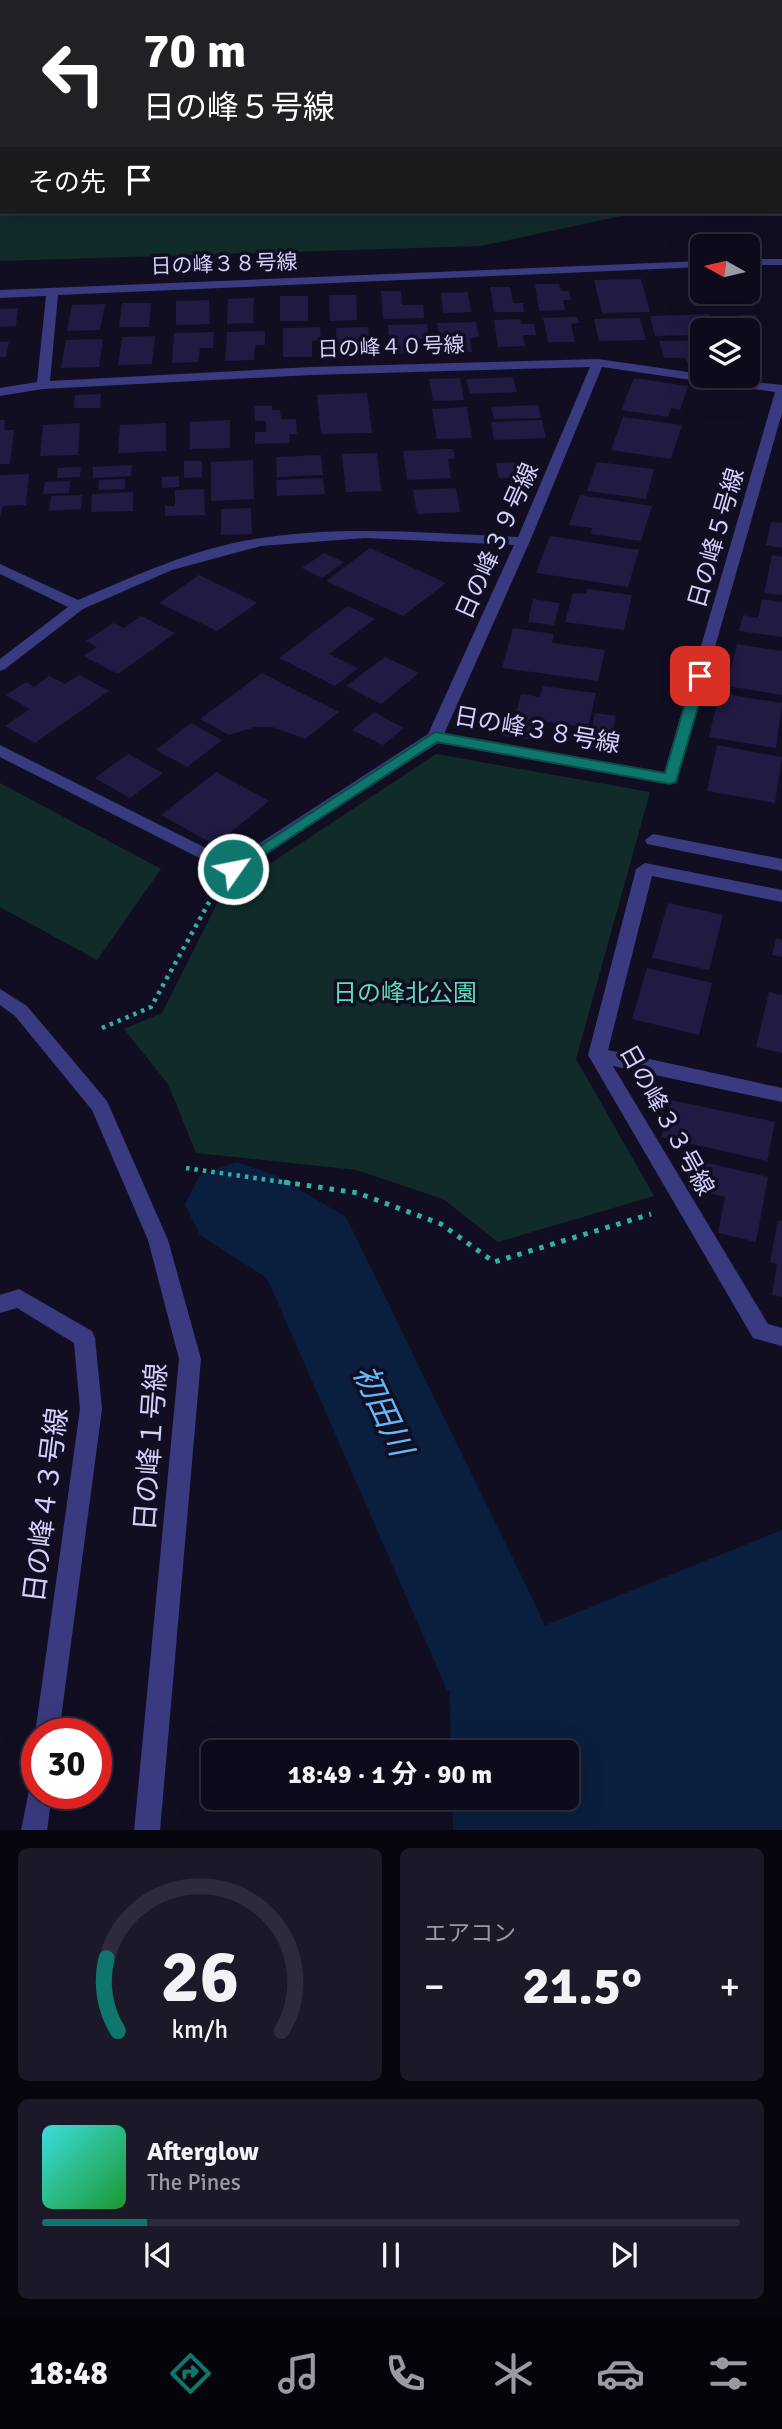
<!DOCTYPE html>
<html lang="ja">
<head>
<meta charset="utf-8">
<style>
	body { margin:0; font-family:Signika,"Noto Sans JP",sans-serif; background:#1b1827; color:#f1f3f6; height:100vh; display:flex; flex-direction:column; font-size:26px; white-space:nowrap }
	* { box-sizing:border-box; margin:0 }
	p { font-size:23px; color:#9a9aa2 }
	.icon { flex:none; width:38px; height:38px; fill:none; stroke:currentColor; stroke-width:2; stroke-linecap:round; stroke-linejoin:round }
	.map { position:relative; height:1830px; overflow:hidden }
	.details { display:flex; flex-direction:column; gap:18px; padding:18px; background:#07060e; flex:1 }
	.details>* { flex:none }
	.banner { position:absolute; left:0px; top:0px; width:782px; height:214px; box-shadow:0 7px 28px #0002,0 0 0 2px #2d2b39; background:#202124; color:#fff; overflow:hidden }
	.needle { width:46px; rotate:278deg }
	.controls { position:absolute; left:690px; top:234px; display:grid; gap:14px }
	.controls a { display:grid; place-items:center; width:70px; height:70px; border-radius:10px; background:#0d0a1a; box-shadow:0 7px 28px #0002,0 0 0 2px #2d2b39; font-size:35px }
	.speed { position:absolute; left:21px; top:1718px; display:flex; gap:14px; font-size:35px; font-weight:700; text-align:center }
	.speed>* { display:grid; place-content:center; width:91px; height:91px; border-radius:50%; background:#0d0a1a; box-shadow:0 7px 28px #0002,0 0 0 2px #2d2b39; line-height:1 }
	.speed .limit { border:10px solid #d22; background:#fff; color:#111 }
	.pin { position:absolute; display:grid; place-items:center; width:60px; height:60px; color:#fff; margin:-30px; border-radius:14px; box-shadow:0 4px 10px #0006 }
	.me { position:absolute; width:77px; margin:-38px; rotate:57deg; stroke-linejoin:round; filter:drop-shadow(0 0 5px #0008) }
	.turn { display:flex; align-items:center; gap:24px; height:147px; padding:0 28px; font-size:32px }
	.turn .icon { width:91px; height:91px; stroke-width:2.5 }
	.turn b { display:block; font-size:49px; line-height:60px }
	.then { display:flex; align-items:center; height:66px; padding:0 28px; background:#0003; gap:14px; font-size:26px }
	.big { font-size:52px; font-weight:700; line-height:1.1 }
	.details .tile { flex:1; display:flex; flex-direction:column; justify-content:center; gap:10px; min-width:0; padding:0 24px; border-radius:10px; background:#1b1827 }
	.details .dial { align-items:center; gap:0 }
	.dial svg { height:182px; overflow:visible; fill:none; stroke:#2d2b39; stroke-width:7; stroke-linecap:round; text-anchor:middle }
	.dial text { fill:#f1f3f6; stroke:none }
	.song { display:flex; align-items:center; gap:21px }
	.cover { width:84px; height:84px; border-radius:10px; background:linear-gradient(135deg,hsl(180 70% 55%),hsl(130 70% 35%)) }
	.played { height:7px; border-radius:4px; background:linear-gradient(90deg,#0f766e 15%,#2d2b39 15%) }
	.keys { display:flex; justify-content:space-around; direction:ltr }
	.heat { display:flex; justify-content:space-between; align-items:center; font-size:38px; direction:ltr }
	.details .tiles { flex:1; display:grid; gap:18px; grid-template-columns:1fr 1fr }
	.tile:last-child { grid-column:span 2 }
	.trip { position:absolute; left:201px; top:1740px; width:378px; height:70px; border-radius:10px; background:#0d0a1a; box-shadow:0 7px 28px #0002,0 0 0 2px #2d2b39; font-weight:700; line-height:70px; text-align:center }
	.menu { display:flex; height:112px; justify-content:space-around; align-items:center; background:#05040a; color:#9a9aa2 }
	.menu .icon { width:49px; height:49px }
	.menu .selected { color:#0f766e }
	.menu b { font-size:32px; color:#f1f3f6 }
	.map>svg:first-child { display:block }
	.green { fill:#112b2a }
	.water { fill:#0a1f3e }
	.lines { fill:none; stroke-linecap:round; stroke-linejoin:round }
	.river { fill:#0a1f3e; fill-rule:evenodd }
	.building { fill:#211a42 }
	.path-far1 { stroke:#31b1a4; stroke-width:4.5; stroke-dasharray:3.5 5; stroke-linecap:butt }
	.path { stroke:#31b1a4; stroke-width:5; stroke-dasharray:4.5 7; stroke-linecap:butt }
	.minor { fill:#3a3a80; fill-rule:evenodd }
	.route { fill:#0f766e; stroke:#0a4d48; stroke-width:2 }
	.labels { text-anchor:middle; stroke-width:7; stroke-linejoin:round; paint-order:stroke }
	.far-street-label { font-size:21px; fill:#d3d0fe; stroke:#110e22 }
	.street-label { font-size:24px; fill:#d3d0fe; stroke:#110e22 }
	.park-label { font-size:24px; fill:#5ddcb8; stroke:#110e22 }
	.near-street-label { font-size:28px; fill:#d3d0fe; stroke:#110e22 }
	.near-water-label { font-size:32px; font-style:italic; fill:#60b9fc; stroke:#110e22 }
</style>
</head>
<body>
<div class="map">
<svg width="782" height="1831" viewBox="0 0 782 1831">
	<rect width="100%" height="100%" fill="#110e22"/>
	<!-- green -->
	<g class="green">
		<path d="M0 0 223 2H2V212H640L481 246 0 261Z"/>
		<path d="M281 0H665L672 2H278Z"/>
		<path d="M436 754 650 792 576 1059 654 1196 498 1242 443 1199 357 1170 196 1153 168 1084 124 1029 162 1013 221 896Z"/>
		<path d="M0 783 161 869 97 960 0 907Z"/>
	</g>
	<!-- water -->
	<path class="water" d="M782 1530V1830H453L452 1797H567V1752H451L449 1664Z"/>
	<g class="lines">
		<!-- river -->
		<path class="river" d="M237 1162 274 1175 346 1217 535 1604 554 1647 535 1690 491 1708 447 1690 267 1278 200 1235 185 1205 200 1175Z"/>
	</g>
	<!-- building -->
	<g class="building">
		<path d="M641 279 650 312 602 313 594 280Z"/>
		<path d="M535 284H559L561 291H569L571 300H563L565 310 539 311Z"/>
		<path d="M490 287H510L513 303H523L524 312H494Z"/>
		<path d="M688 288H702V292H723L728 305 693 306Z"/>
		<path d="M381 291H401L402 305H423L424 318 383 319Z"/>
		<path d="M468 292 471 312 443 313 441 293Z"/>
		<path d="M329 295H356L357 320 330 321Z"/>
		<rect x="280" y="296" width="28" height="25"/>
		<path d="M254 298 253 323 227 324 228 299Z"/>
		<path d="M209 300 210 324 176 325V301Z"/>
		<path d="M122 303H151L149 327H119Z"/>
		<path d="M105 304 100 330 67 331 72 305Z"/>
		<path d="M18 308 16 326 0 327V309Z"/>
		<path d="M710 314 716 331H702V335L655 336 650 316Z"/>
		<path d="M739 315H756L761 326 743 327Z"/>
		<path d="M569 317H577L579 323 571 324 575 342H548L543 318Z"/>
		<path d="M719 317H736L740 331H723Z"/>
		<path d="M640 318 646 340 599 341 594 319Z"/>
		<path d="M520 319 521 324H534L536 335H523L525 346 498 347 494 320Z"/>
		<path d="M476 322 479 337 470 338 472 352 441 353 437 323Z"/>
		<path d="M427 324 429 339H414L415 352 390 353 388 325Z"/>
		<path d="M320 327 321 340 312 341V357H283V328Z"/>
		<path d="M368 327 370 352H337L336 328Z"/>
		<path d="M265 331V345H255L254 360 225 361 227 332Z"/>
		<path d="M214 332 213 348H200L198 362 172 363 174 333Z"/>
		<path d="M155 336 152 364 118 365 122 337Z"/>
		<path d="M103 339 99 367 61 368 66 340Z"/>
		<path d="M702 340V363H687L685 358H664L659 341Z"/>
		<path d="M0 342H9L6 357H0Z"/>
		<path d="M513 377 517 392 470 394 466 379Z"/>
		<path d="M460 378 464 400 433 401 429 379Z"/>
		<path d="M634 378 688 386 680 410 671 408 668 417 621 410Z"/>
		<path d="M367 393 372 433 321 434 317 395Z"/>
		<path d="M101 394 100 408H74L75 395Z"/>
		<path d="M538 405 541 418 494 419 491 407Z"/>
		<path d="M254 406H272V410H280L281 419H296L297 434H289L290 443 255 444V432H266V421H255Z"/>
		<path d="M467 407 472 438 437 439 432 409Z"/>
		<path d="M623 417 682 425 671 459 611 450Z"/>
		<path d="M0 420H5L4 430H14L10 464H0Z"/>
		<path d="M230 420V448L190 449V422Z"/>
		<path d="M542 420 546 438 494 440 491 422Z"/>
		<path d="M80 423 78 455 40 456 43 425Z"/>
		<path d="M166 423V451L118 453 120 425Z"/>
		<path d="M446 449H453L455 458 448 459 451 478 407 480 403 451Z"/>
		<path d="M377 453 381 491 346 492 342 454Z"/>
		<path d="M321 455 323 475 277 477 276 457Z"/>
		<path d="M253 460 254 499 211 501V462Z"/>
		<path d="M184 461H202V477L184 478Z"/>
		<path d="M531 462 535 477 499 478 496 463Z"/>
		<path d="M597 462 654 469 646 499 587 491Z"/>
		<path d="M132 465 131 476 93 478V467Z"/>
		<path d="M81 467 80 477 57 478 58 468Z"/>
		<path d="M29 474 26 505 3 506 0 517V475Z"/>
		<path d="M179 476V487L162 488V477Z"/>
		<path d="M323 478 325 494 277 496 276 480Z"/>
		<path d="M125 479V489L98 490 99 480Z"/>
		<path d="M70 481 69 493 43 494 45 482Z"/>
		<path d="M456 488 460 512 417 514 413 490Z"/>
		<path d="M204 489 205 515 165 516V506H175V490Z"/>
		<path d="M133 492V511L91 512 92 494Z"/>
		<path d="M82 495 81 509 49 511 51 496Z"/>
		<path d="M580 495 652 506 641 541 591 534 592 528 569 525Z"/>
		<path d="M251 508 252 534 221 535V509Z"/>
		<path d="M771 522 782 523V548L766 545Z"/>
		<path d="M550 536 639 550 628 587 536 573Z"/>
		<path d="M370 548 446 583 403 616 326 581Z"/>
		<path d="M324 553 344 562 322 578 302 568Z"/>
		<path d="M772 555 782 557V595L764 593Z"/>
		<path d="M199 575 257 603 217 631 159 603Z"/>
		<path d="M587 589 632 595 624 630 565 622 573 593 586 594Z"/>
		<path d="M533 599 560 603 554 625 528 622Z"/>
		<path d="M762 599 782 602V637L739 631 743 615 758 618Z"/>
		<path d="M348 606 375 619 329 654 358 668 335 686 279 658Z"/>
		<path d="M141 616 175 633 118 674 83 656 97 647 86 641 113 623 124 628Z"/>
		<path d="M513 628 554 634 552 643 605 650 598 681 502 668Z"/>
		<path d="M737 644 782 651V695L727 686Z"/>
		<path d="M385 657 419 673 381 704 346 686Z"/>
		<path d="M262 673 291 688 339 712 305 739 272 727H255L229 735 200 719Z"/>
		<path d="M79 675 109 691 35 743 5 726 30 709 6 695 26 682 34 687 49 676 65 684Z"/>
		<path d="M543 686 596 693 588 728 542 721 537 740 502 736 507 717 515 718 521 694 540 697Z"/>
		<path d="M719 693 782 703 776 748 709 737Z"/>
		<path d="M374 712 404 728 383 745 352 730Z"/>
		<path d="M595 713 616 716 613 731 592 728Z"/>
		<path d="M191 723 222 740 187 767 156 750Z"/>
		<path d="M717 745 782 757 775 803 707 791Z"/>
		<path d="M128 754 163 773 130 798 95 778Z"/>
		<path d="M216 772 269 801 215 845 161 815Z"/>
		<path d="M668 903 723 915 709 970 652 958Z"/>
		<path d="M776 938 782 940V957L772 955Z"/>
		<path d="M647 968 712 983 699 1035 632 1019Z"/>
		<path d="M769 992 782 995V1053L756 1047Z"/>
		<path d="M671 1100 775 1122 767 1161 661 1137Z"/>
		<path d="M694 1160 768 1177 756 1242 718 1233 725 1197 688 1188Z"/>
		<path d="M778 1220 782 1221V1297L772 1295 777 1264 770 1262Z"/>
	</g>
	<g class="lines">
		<!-- path-far1 -->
		<g class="path-far1">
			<path d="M102 1028 151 1007 213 895"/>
			<path d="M186 1168 296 1184"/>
		</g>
		<!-- path -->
		<path class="path" d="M284 1182 358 1193 441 1224 494 1262 651 1214"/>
		<!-- minor -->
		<g class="minor">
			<path d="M767 0H777L778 2H769Z"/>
			<rect x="747" y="259" width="35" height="6"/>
			<path d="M702 261V267L58 295 50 381 311 367 598 359 702 374V376L782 385V413L676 783 670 784 438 743 233 875 0 757V745L232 861 428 734 514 545 365 538 261 546 172 570 83 609 5 669 0 671V659L68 607 0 574V564L78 600C137 575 197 547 261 538 346 525 432 533 518 537L590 367 311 375 43 389 0 396V388L37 382 46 296 0 298V290ZM602 367 775 392 664 773 444 734 530 541Z"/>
			<path d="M653 834 782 859V871L647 844 645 840Z"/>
			<path d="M645 863 782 890V902L652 876 608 1050 782 1088V1102L613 1066 768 1324 782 1328V1346L753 1338 588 1055 636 869Z"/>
			<path d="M0 989 27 1006 107 1101 168 1240 201 1359 160 1831H134L179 1359 148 1240 92 1110 15 1016 0 1005Z"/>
			<path d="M19 1289 92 1331 95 1338 102 1409 59 1734H37V1739L35 1734 80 1409 74 1343 17 1308 0 1313V1295Z"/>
			<path d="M37 1782V1794H52L47 1831H21L30 1785Z"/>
		</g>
	</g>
	<!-- route -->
	<path class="route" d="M700 671 707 676 676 782 670 784 437 742 238 872H227L225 869 435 732 665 773 693 676Z"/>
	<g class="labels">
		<!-- far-street labels -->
		<g class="far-street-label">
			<text transform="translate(224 264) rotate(-2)" y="7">日の峰３８号線</text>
			<text transform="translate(391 347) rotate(-2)" y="7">日の峰４０号線</text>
		</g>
		<!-- street labels -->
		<g class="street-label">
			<text transform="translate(716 538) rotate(-74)" y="8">日の峰５号線</text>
			<text transform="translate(497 541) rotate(-66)" y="8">日の峰３９号線</text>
			<text transform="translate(537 730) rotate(10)" y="8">日の峰３８号線</text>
			<text transform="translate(667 1120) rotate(61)" y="8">日の峰３３号線</text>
		</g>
		<!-- park labels -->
		<g class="park-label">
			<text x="405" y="1001">日の峰北公園</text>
		</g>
		<!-- near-street labels -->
		<g class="near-street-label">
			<text transform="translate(150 1447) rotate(-86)" y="10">日の峰１号線</text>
			<text transform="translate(45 1505) rotate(-83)" y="10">日の峰４３号線</text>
		</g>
		<!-- near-water labels -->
		<g class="near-water-label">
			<text transform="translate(383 1410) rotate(65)" y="11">初田川</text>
		</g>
	</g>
</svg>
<div class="controls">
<a><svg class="needle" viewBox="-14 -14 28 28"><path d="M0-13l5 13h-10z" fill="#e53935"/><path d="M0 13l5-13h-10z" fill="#9a9aa2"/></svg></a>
<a><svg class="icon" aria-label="layers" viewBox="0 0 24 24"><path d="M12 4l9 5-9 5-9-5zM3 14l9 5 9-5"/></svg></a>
</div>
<div class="speed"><div class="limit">30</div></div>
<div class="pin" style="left:700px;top:676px;background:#d93025"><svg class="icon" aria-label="arrive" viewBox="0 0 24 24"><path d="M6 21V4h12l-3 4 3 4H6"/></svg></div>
<svg class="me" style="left:233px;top:869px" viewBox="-20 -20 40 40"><circle r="17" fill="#0f766e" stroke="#fff" stroke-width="3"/><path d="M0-11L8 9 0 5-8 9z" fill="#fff"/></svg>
<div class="trip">18:49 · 1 分 · 90 m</div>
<div class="banner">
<div class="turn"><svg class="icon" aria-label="left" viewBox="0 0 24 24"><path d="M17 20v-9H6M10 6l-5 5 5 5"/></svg><div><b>70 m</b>日の峰５号線</div></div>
<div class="then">その先<svg class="icon" aria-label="arrive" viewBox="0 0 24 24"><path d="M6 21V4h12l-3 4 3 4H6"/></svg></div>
</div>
</div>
<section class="details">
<div class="tiles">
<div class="tile dial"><svg viewBox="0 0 100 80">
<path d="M14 69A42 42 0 1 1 86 69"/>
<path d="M14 69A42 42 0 0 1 9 37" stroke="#0f766e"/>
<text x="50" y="56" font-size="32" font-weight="700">26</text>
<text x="50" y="72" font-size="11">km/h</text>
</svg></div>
<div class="tile"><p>エアコン</p>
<div class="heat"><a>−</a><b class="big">21.5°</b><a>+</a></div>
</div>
<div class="tile">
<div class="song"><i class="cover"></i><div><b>Afterglow</b><p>The Pines</p></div></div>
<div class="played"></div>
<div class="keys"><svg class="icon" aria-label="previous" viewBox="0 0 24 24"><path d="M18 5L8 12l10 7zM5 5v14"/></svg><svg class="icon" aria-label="pause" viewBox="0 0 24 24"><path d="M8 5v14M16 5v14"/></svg><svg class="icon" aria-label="next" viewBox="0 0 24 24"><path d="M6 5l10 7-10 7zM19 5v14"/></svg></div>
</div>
</div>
</section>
<nav class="menu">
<b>18:48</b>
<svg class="icon selected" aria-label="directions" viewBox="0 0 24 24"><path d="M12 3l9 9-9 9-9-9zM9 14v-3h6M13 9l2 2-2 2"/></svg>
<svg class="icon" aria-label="music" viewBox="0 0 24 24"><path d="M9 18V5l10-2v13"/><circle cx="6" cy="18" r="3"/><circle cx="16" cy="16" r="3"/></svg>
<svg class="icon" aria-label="phone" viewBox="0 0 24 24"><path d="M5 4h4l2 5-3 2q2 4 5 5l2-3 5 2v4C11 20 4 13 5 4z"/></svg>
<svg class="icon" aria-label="climate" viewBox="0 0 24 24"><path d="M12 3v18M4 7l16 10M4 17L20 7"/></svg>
<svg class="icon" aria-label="car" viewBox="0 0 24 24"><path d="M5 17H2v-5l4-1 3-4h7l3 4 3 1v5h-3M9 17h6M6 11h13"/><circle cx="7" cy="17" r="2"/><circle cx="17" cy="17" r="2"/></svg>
<svg class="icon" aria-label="filters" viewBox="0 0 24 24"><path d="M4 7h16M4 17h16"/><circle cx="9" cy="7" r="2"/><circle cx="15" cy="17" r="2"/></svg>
</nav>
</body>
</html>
